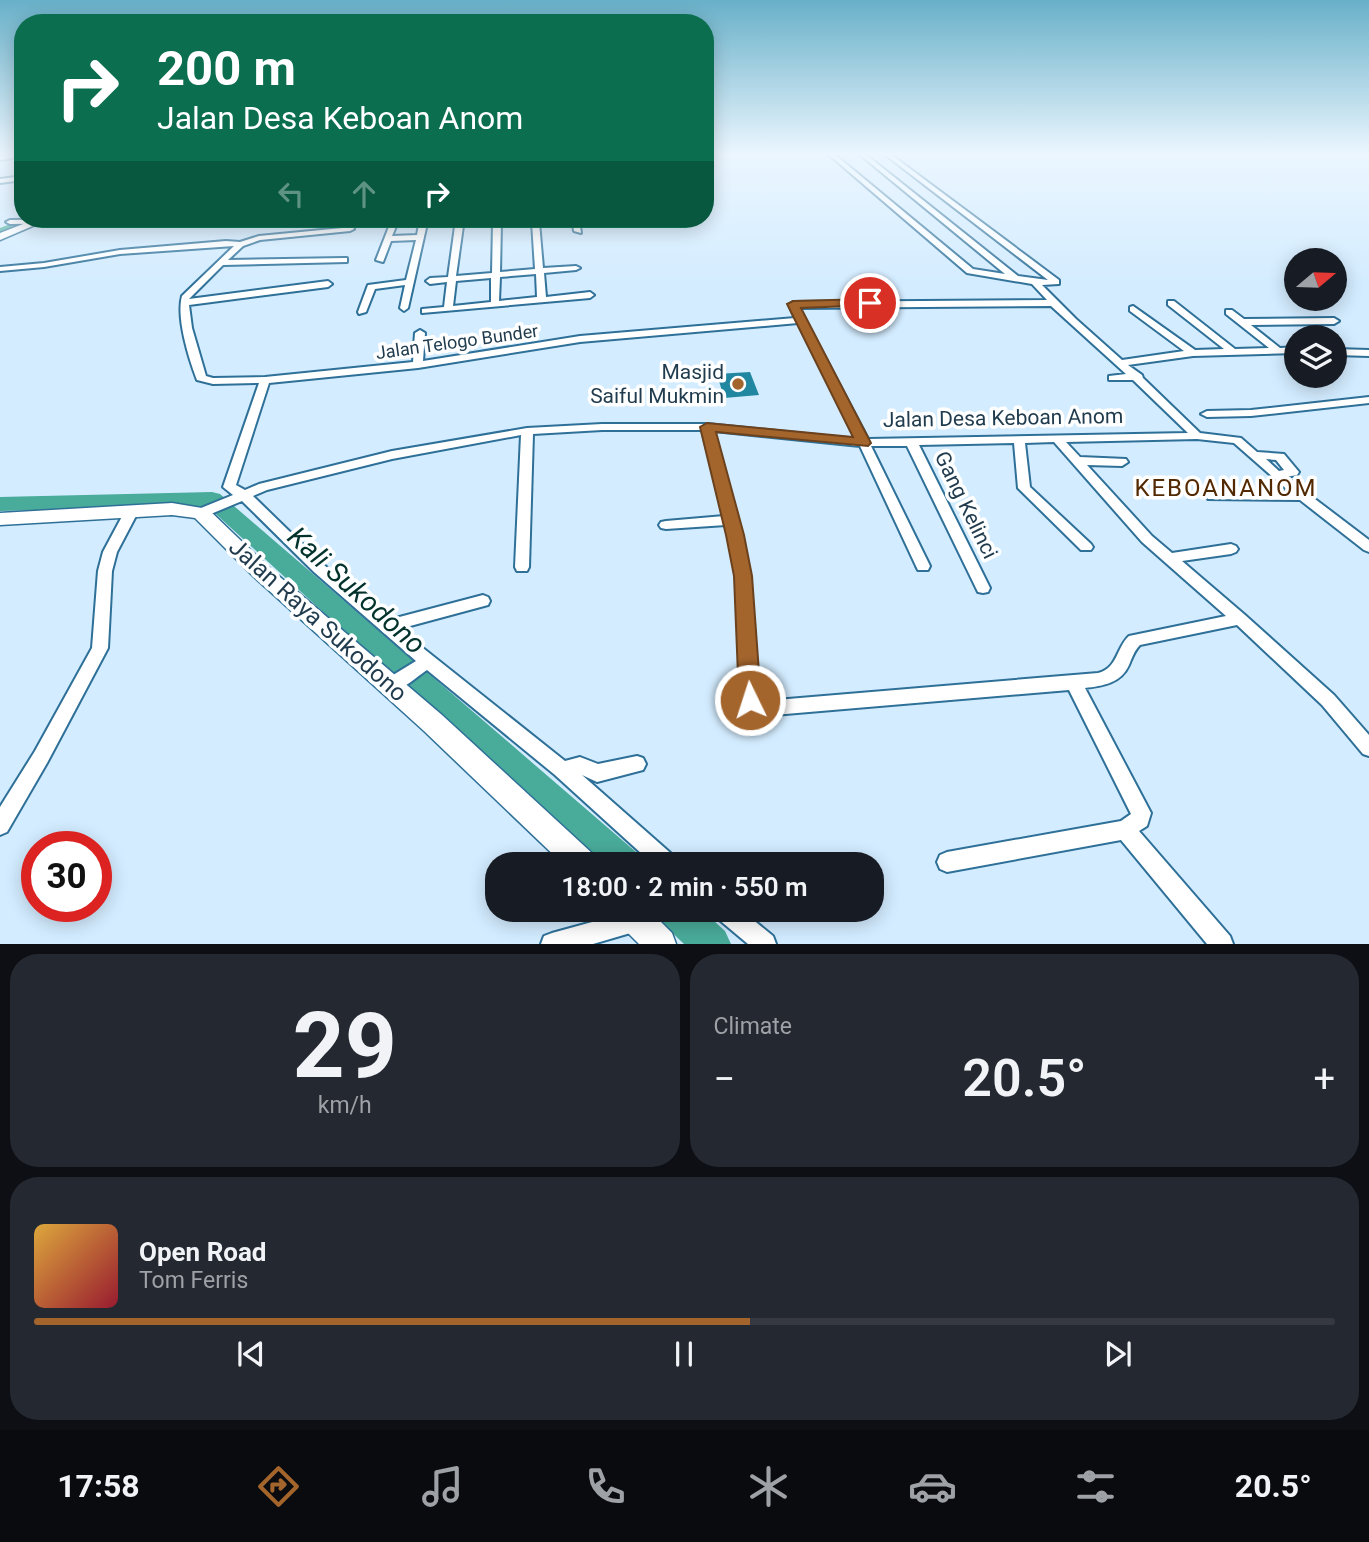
<!DOCTYPE html>
<html lang="en">
<head>
<meta charset="utf-8">
<style>
	body { margin:0; font-family:Roboto,sans-serif; background:#242831; color:#f1f3f6; height:100vh; display:flex; flex-direction:column; font-size:26px; white-space:nowrap }
	* { box-sizing:border-box; margin:0 }
	p { font-size:23px; color:#9ea1a6 }
	.icon { flex:none; width:38px; height:38px; fill:none; stroke:currentColor; stroke-width:2; stroke-linecap:round; stroke-linejoin:round }
	.map { position:relative; height:944px; overflow:hidden }
	.side { display:flex; flex-direction:column; gap:10px; padding:10px; background:#0d0f14; flex:1 }
	.side>* { flex:none }
	.banner { position:absolute; left:14px; top:14px; width:700px; height:214px; border-radius:28px; box-shadow:0 4px 18px #0003; background:#0b6e4f; color:#fff; overflow:hidden }
	.needle { width:46px; rotate:71deg }
	.fabs { position:absolute; left:1284px; top:248px; display:grid; gap:14px }
	.fabs a { display:grid; place-items:center; width:63px; height:63px; border-radius:50%; background:#171b24; box-shadow:0 4px 18px #0003; font-size:35px }
	.speed { position:absolute; left:21px; top:831px; display:flex; gap:14px; font-size:35px; font-weight:700; text-align:center }
	.speed>* { display:grid; place-content:center; width:91px; height:91px; border-radius:50%; background:#171b24; box-shadow:0 4px 18px #0003; line-height:1 }
	.speed .limit { border:10px solid #d22; background:#fff; color:#111 }
	.pin { position:absolute; display:grid; place-items:center; width:60px; height:60px; color:#fff; margin:-30px; border:4px solid #fff; border-radius:50%; box-shadow:0 2px 7px #0007 }
	.me { position:absolute; width:77px; margin:-38px; rotate:356deg; stroke-linejoin:round; filter:drop-shadow(0 0 5px #0008) }
	.turn { display:flex; align-items:center; gap:24px; height:147px; padding:0 28px; font-size:32px }
	.turn .icon { width:91px; height:91px; stroke-width:2.5 }
	.turn b { display:block; font-size:49px; line-height:60px }
	.lanes { display:flex; align-items:center; height:66px; padding:0 28px; background:#0003; justify-content:center; gap:35px; direction:ltr }
	.lanes .off { opacity:.35 }
	.big { font-size:52px; font-weight:600; line-height:1.1 }
	.side .tile { flex:1; display:flex; flex-direction:column; justify-content:center; gap:10px; min-width:0; padding:0 24px; border-radius:28px; background:#242831 }
	.side .dial { align-items:center; gap:0 }
	.dial b { font-size:91px; line-height:1 }
	.song { display:flex; align-items:center; gap:21px }
	.cover { width:84px; height:84px; border-radius:10px; background:linear-gradient(135deg,hsl(40 70% 55%),hsl(350 70% 35%)) }
	.played { height:7px; border-radius:4px; background:linear-gradient(90deg,#a4652d 55%,#363941 55%) }
	.keys { display:flex; justify-content:space-around; direction:ltr }
	.heat { display:flex; justify-content:space-between; align-items:center; font-size:38px; direction:ltr }
	.side .tiles { flex:1; display:grid; gap:10px; grid-template-columns:1fr 1fr }
	.tile:last-child { grid-column:span 2 }
	.trip { position:absolute; left:485px; top:852px; width:399px; height:70px; border-radius:28px; background:#171b24; box-shadow:0 4px 18px #0003; font-weight:600; line-height:70px; text-align:center }
	.menu { display:flex; height:112px; justify-content:space-around; align-items:center; background:#090b0e; color:#9ea1a6 }
	.menu .icon { width:49px; height:49px }
	.menu .on { color:#a4652d }
	.menu b { font-size:32px; color:#f1f3f6 }
	.map>svg:first-child { display:block }
	.lines { fill:none; stroke-linecap:round; stroke-linejoin:round }
	.river { fill:#49ab99; fill-rule:evenodd }
	.building { fill:#2187a0 }
	.street-casing { stroke:#2e7098; stroke-width:4 }
	.secondary-casing { stroke:#2e7098; stroke-width:3 }
	.street { fill:#fff; fill-rule:evenodd }
	.secondary { fill:#fff; fill-rule:evenodd }
	.route { fill:#a4652d; stroke:#6b421d; stroke-width:2 }
	.poi-dot { fill:#a4652d; stroke:#fff; stroke-width:2.5 }
	.labels { text-anchor:middle; stroke-width:7; stroke-linejoin:round; paint-order:stroke }
	.far-street-label { font-size:18px; fill:#1f3b4d; stroke:#fff }
	.poi-label { font-size:21px; fill:#1f3b4d; stroke:#fff; text-anchor:end }
	.street-label { font-size:21px; fill:#1f3b4d; stroke:#fff }
	.quarter-label { font-size:24px; letter-spacing:2px; fill:#522900; stroke:#fff }
	.near-street-label { font-size:24px; fill:#1f3b4d; stroke:#fff }
	.near-water-label { font-size:28px; font-style:italic; fill:#02322b; stroke:#fff }
</style>
</head>
<body>
<div class="map">
<svg width="1369" height="944" viewBox="0 0 1369 944">
	<rect width="100%" height="100%" fill="#d3ecff"/>
	<g class="lines">
		<!-- river -->
		<g class="river">
			<path d="M23 219H39L0 237V228Z"/>
			<path d="M212 492 220 494 636 852 641 864H599L207 506 0 511V497Z"/>
			<path d="M657 910H702L725 931 731 944H684L662 923Z"/>
		</g>
	</g>
	<!-- building -->
	<path class="building" d="M750 372 759 395 724 398 717 374Z"/>
	<g class="lines">
		<defs>
			<g id="street">
				<path d="M827 153H833L973 269 1005 274 858 153H864L1018 276 1048 280 883 153H889L1059 280V284L1042 285 1076 319 1122 360 1184 351 1130 311V307L1133 306 1195 350 1224 349 1168 305V301H1174L1235 349 1269 348 1226 314V310H1232L1244 319 1334 318 1339 321 1334 324 1251 325 1280 348 1297 347V353L1193 356 1128 365 1142 375 1143 378 1200 433 1241 438 1257 452 1284 454 1299 472 1297 475 1286 477 1369 540V552L1364 550 1300 500 1208 499 1207 496 1208 493 1213 492H1290L1234 443 1197 439 1066 442 1080 457 1126 459 1128 462 1122 466 1087 465 1152 536 1172 553 1231 544 1236 546 1238 549 1236 552 1231 554 1182 561 1245 615 1334 695 1369 735V756L1363 754 1322 705 1237 625 1140 645C1134 651 1132 658 1129 665 1121 683 1103 686 1085 688L1151 813 1147 826 1139 831 1230 936 1233 944H1207L1121 840 947 872 940 869 937 862 940 855 947 852 1121 821 1131 814 1069 690 761 716C753 713 745 708 742 700L736 576 726 525 666 529 661 528 659 525 661 522 666 521 724 516 702 430H602L533 434 529 567 527 571H517L515 567 521 435 392 459 267 490 253 496 324 565 388 620 483 595 488 597 490 601 488 605 399 629 565 761 580 757 598 764 637 756 643 758 646 764 643 770 597 782 582 775 675 857 678 864H653L555 775 427 670C416 677 399 695 385 690L383 685 385 680 416 661 314 572 242 501 206 516H196L194 513 196 510 233 495 223 487 259 383 213 384 197 380C189 359 176 318 182 296L234 246 120 254 44 267 0 271V267L44 263 120 250 226 241 240 242 259 236 353 227 354 229 350 231 260 240 243 246 228 260 344 258H347V262L223 265 189 299 328 281 332 284 328 287 189 305 192 328 206 376 213 378 265 377 413 362 415 333 420 330 425 333 423 361 580 336 795 318 789 305 793 302 1047 300 1032 284 967 273ZM1051 306 1126 374 1109 376V380H1133L1188 433 868 439 799 308ZM798 323 856 439 707 424H602L527 428 392 451 259 484 245 490 236 485 269 383 418 368 580 342ZM714 431 860 446 916 566 918 570H928L930 566 871 446H907L976 588 978 592 983 593 988 592 990 588 919 445 1014 443 1018 488 1081 550H1091L1093 547 1091 544 1030 487 1025 443 1054 442 1142 542 1226 616 1129 636C1116 648 1118 668 1098 673L764 701 758 697 750 576 742 535ZM1266 459 1276 460 1284 470 1279 471Z"/>
				<path d="M0 156 16 155 19 157 0 160Z"/>
				<path d="M23 176V180L0 183V179Z"/>
				<path d="M94 219H239L235 221 10 224 6 222 10 220Z"/>
				<path d="M392 219H399L392 236 417 235 420 219H428L408 308 404 311 400 308 405 285 375 289 366 312 359 314 358 312 368 285 406 280 416 240 391 241 383 262 376 260Z"/>
				<path d="M456 219H463V222L551 219 548 221 539 222 543 268 576 266 580 268 576 270 544 273 546 297 590 292 594 295 590 298 422 313V309L444 307 447 282 430 284 426 281 430 278 448 277ZM532 222 535 269 500 272 501 224ZM493 224 492 273 456 276 463 226ZM536 274 537 297 499 301 500 277ZM491 278V302L453 306 456 281Z"/>
				<path d="M572 219H579L581 233 574 231Z"/>
				<path d="M1335 349 1369 350V356L1335 355Z"/>
				<path d="M1369 397V403L1251 416 1207 417 1201 414 1207 411 1251 410Z"/>
				<path d="M131 508 138 512 117 552 112 571 108 648 47 763 7 832 0 835V807L35 751 92 648 98 571 103 552 126 509Z"/>
				<path d="M636 910 644 913 647 921 644 929 593 944H541L544 936 552 933Z"/>
				<path d="M714 910H741L773 936 776 944H748L717 918Z"/>
			</g>
			<g id="secondary">
				<path d="M36 219H49L0 240V233Z"/>
				<path d="M172 503 208 509 267 566 442 715 593 854 597 864H563L424 731 253 576 195 518 172 515 0 525V513Z"/>
				<path d="M612 910H649L672 933 676 944H639L616 921Z"/>
			</g>
		</defs>
		<!-- street casing -->
		<use href="#street" class="street-casing"/>
		<!-- secondary casing -->
		<use href="#secondary" class="secondary-casing"/>
		<!-- street -->
		<use href="#street" class="street"/>
		<!-- secondary -->
		<use href="#secondary" class="secondary"/>
	</g>
	<!-- sky -->
	<linearGradient id="sky" x2="0" y2="1"><stop stop-color="#68b0c8"/><stop offset="0.54" stop-color="#ebf6ff"/><stop offset="1" stop-color="#ebf6ff" stop-opacity="0"/></linearGradient>
	<rect width="1369" height="285" fill="url(#sky)"/>
	<!-- route -->
	<path class="route" d="M870 299 874 300V305L801 308 871 443 868 446 716 432 744 535 752 576 761 700 758 706 750 709 742 706 739 700 734 576 726 535 700 427 707 423 853 437 787 304 793 301Z"/>
	<!-- markers -->
	<circle class="poi-dot" cx="738" cy="384" r="7"/>
	<g class="labels">
		<!-- far-street labels -->
		<g class="far-street-label">
			<text transform="translate(457 342) rotate(-8)" y="6">Jalan Telogo Bunder</text>
		</g>
		<!-- poi labels -->
		<g class="poi-label">
			<text x="724" y="379">Masjid<tspan x="724" dy="24">Saiful Mukmin</tspan></text>
		</g>
		<!-- street labels -->
		<g class="street-label">
			<text transform="translate(1003 418) rotate(-1)" y="7">Jalan Desa Keboan Anom</text>
			<text transform="translate(966 505) rotate(64)" y="7">Gang Kelinci</text>
		</g>
		<!-- quarter labels -->
		<g class="quarter-label">
			<text x="1226" y="496">KEBOANANOM</text>
		</g>
		<!-- near-street labels -->
		<g class="near-street-label">
			<text transform="translate(318 620) rotate(42)" y="8">Jalan Raya Sukodono</text>
		</g>
		<!-- near-water labels -->
		<g class="near-water-label">
			<text transform="translate(357 590) rotate(42)" y="10">Kali Sukodono</text>
		</g>
	</g>
</svg>
<div class="fabs">
<a><svg class="needle" viewBox="-14 -14 28 28"><path d="M0-13l5 13h-10z" fill="#e53935"/><path d="M0 13l5-13h-10z" fill="#9ea1a6"/></svg></a>
<a><svg class="icon" aria-label="layers" viewBox="0 0 24 24"><path d="M12 4l9 5-9 5-9-5zM3 14l9 5 9-5"/></svg></a>
</div>
<div class="speed"><div class="limit">30</div></div>
<div class="pin" style="left:870px;top:303px;background:#d93025"><svg class="icon" aria-label="arrive" viewBox="0 0 24 24"><path d="M6 21V4h12l-3 4 3 4H6"/></svg></div>
<svg class="me" style="left:750px;top:700px" viewBox="-20 -20 40 40"><circle r="17" fill="#a4652d" stroke="#fff" stroke-width="3"/><path d="M0-11L8 9 0 5-8 9z" fill="#fff"/></svg>
<div class="trip">18:00 · 2 min · 550 m</div>
<div class="banner">
<div class="turn"><svg class="icon" aria-label="right" viewBox="0 0 24 24"><path d="M7 20v-9h11M14 6l5 5-5 5"/></svg><div><b>200 m</b>Jalan Desa Keboan Anom</div></div>
<div class="lanes"><svg class="icon off" aria-label="left" viewBox="0 0 24 24"><path d="M17 20v-9H6M10 6l-5 5 5 5"/></svg><svg class="icon off" aria-label="ahead" viewBox="0 0 24 24"><path d="M12 20V5M6 11l6-6 6 6"/></svg><svg class="icon" aria-label="right" viewBox="0 0 24 24"><path d="M7 20v-9h11M14 6l5 5-5 5"/></svg></div>
</div>
</div>
<section class="side">
<div class="tiles">
<div class="tile dial"><b>29</b><p>km/h</p></div>
<div class="tile"><p>Climate</p>
<div class="heat"><a>−</a><b class="big">20.5°</b><a>+</a></div>
</div>
<div class="tile">
<div class="song"><i class="cover"></i><div><b>Open Road</b><p>Tom Ferris</p></div></div>
<div class="played"></div>
<div class="keys"><svg class="icon" aria-label="previous" viewBox="0 0 24 24"><path d="M18 5L8 12l10 7zM5 5v14"/></svg><svg class="icon" aria-label="pause" viewBox="0 0 24 24"><path d="M8 5v14M16 5v14"/></svg><svg class="icon" aria-label="next" viewBox="0 0 24 24"><path d="M6 5l10 7-10 7zM19 5v14"/></svg></div>
</div>
</div>
</section>
<nav class="menu">
<b>17:58</b>
<svg class="icon on" aria-label="directions" viewBox="0 0 24 24"><path d="M12 3l9 9-9 9-9-9zM9 14v-3h6M13 9l2 2-2 2"/></svg>
<svg class="icon" aria-label="music" viewBox="0 0 24 24"><path d="M9 18V5l10-2v13"/><circle cx="6" cy="18" r="3"/><circle cx="16" cy="16" r="3"/></svg>
<svg class="icon" aria-label="phone" viewBox="0 0 24 24"><path d="M5 4h4l2 5-3 2q2 4 5 5l2-3 5 2v4C11 20 4 13 5 4z"/></svg>
<svg class="icon" aria-label="climate" viewBox="0 0 24 24"><path d="M12 3v18M4 7l16 10M4 17L20 7"/></svg>
<svg class="icon" aria-label="car" viewBox="0 0 24 24"><path d="M5 17H2v-5l4-1 3-4h7l3 4 3 1v5h-3M9 17h6M6 11h13"/><circle cx="7" cy="17" r="2"/><circle cx="17" cy="17" r="2"/></svg>
<svg class="icon" aria-label="filters" viewBox="0 0 24 24"><path d="M4 7h16M4 17h16"/><circle cx="9" cy="7" r="2"/><circle cx="15" cy="17" r="2"/></svg>
<b>20.5°</b>
</nav>
</body>
</html>
